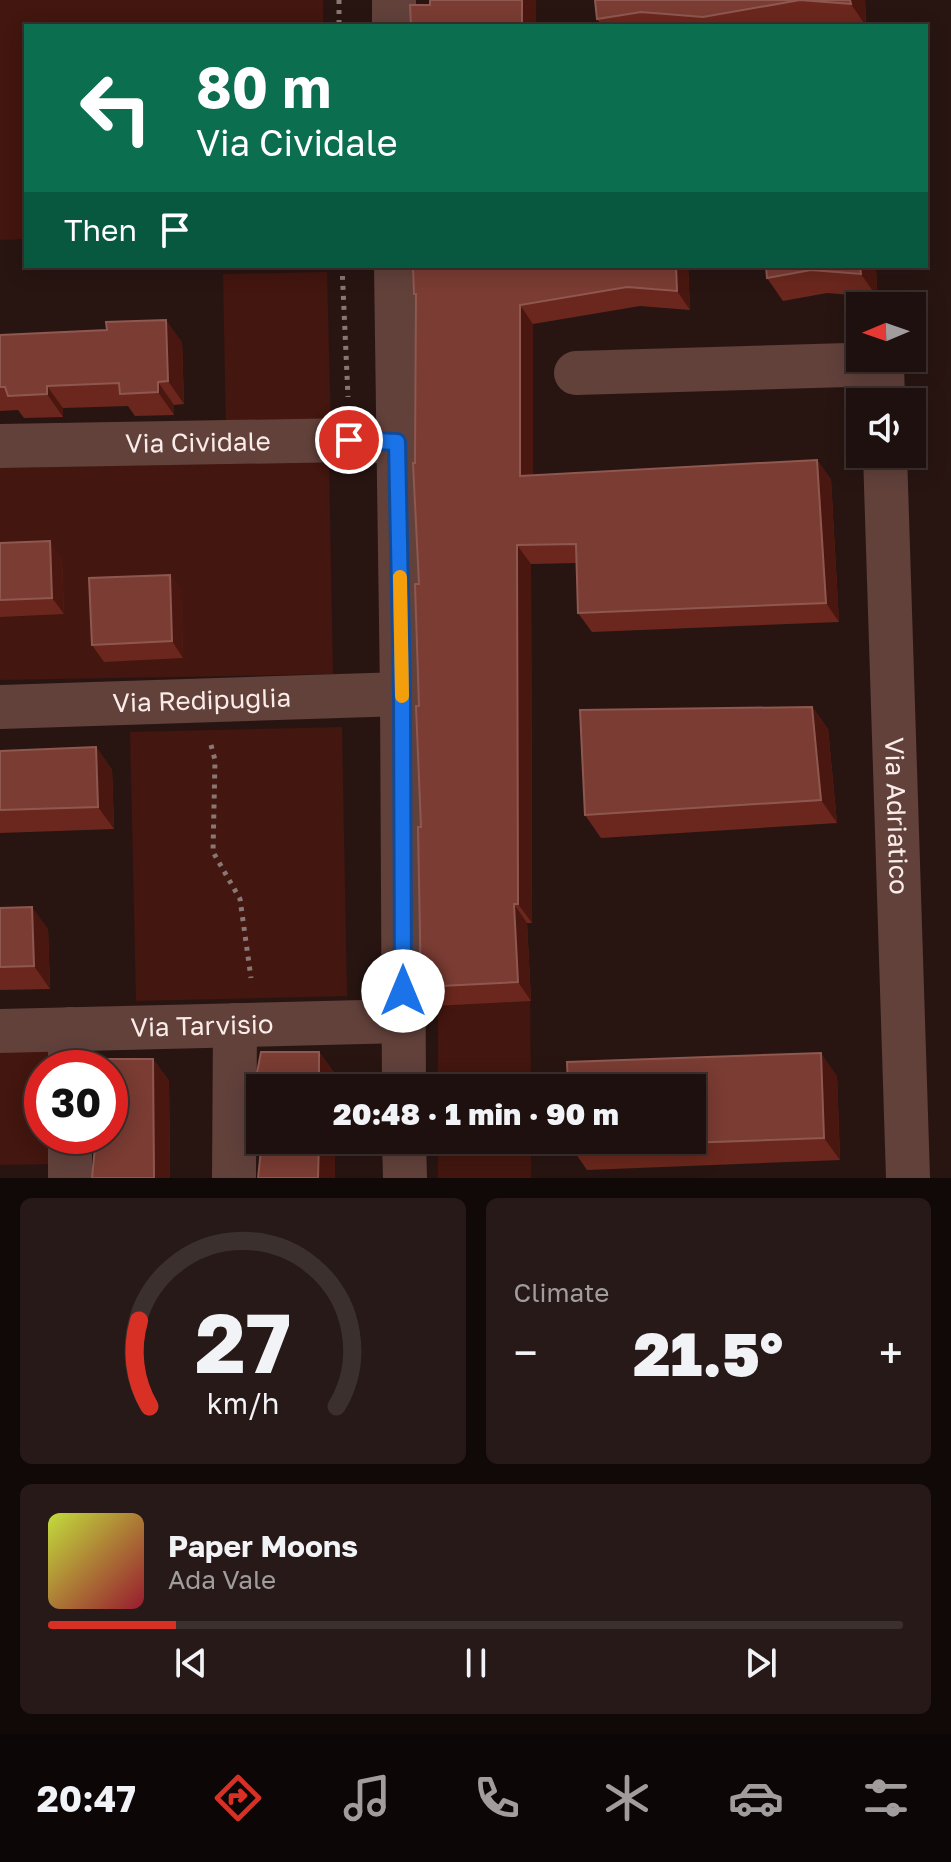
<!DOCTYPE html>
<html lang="en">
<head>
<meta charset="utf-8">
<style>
	body { margin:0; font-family:"Golos Text",sans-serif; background:#261917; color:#f1f3f6; height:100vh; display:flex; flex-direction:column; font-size:30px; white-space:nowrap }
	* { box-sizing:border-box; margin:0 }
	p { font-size:26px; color:#a19d9e }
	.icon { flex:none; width:44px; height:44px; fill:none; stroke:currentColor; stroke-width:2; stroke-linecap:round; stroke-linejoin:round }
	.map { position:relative; height:1178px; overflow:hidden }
	.panel { display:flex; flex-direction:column; gap:20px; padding:20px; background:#100908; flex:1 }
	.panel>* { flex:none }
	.top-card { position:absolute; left:24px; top:24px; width:904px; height:244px; border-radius:0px; box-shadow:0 4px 20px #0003,0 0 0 2px #3c302e; background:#0b6e4f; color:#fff; overflow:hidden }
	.needle { width:52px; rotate:268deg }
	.buttons { position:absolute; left:846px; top:292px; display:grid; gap:16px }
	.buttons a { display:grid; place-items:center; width:80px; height:80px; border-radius:0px; background:#1e100e; box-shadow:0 4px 20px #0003,0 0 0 2px #3c302e; font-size:40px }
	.speed { position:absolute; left:24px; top:1050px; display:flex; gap:16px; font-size:40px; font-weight:700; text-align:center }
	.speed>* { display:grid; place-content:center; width:104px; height:104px; border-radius:50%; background:#1e100e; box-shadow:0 4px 20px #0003,0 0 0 2px #3c302e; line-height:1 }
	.speed .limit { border:12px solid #d22; background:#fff; color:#111 }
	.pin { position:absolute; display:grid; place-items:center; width:68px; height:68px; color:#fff; margin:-34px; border:4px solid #fff; border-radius:50%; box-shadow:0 2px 8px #0007 }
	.me { position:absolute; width:88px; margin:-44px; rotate:0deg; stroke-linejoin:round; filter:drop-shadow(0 0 6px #0008) }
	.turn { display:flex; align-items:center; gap:28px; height:168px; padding:0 40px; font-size:36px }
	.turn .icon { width:104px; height:104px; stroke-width:2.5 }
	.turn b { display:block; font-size:56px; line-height:68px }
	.then { display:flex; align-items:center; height:76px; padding:0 40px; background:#0003; gap:16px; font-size:30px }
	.big { font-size:60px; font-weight:800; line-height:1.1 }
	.panel .card { flex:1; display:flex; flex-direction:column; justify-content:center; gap:12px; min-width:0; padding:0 28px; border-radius:12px; background:#261917 }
	.panel .dial { align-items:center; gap:0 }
	.dial svg { height:208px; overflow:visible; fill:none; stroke:#3c302e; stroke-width:7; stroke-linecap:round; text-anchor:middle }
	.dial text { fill:#f1f3f6; stroke:none }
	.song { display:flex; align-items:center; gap:24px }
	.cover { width:96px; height:96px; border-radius:12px; background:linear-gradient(135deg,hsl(70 70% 55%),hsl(350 70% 35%)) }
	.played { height:8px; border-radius:4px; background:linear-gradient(90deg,#d93025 15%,#3c302e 15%) }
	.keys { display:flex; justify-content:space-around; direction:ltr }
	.heat { display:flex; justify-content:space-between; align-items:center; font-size:44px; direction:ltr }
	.panel .tiles { flex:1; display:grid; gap:20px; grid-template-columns:1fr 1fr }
	.card:last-child { grid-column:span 2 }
	.trip { position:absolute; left:246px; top:1074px; width:460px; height:80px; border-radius:0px; background:#1e100e; box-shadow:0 4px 20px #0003,0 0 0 2px #3c302e; font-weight:800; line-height:80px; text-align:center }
	.menu { display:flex; height:128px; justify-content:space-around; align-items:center; background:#0c0606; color:#a19d9e }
	.menu .icon { width:56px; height:56px }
	.menu .active { color:#d93025 }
	.menu b { font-size:36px; color:#f1f3f6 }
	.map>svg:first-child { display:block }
	.green { fill:#43160f }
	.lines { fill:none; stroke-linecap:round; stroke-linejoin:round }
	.path { stroke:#887774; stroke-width:5; stroke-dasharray:4 6; stroke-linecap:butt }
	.street { stroke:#62413b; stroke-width:44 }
	.wall { fill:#6b271d }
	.shaded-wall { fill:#4a1710 }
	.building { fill:#7a3c33; stroke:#8e5850; stroke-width:2 }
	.route-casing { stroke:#114b97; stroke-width:20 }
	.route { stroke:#1a73e8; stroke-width:14 }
	.slow { stroke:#f59e0b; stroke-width:14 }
	.labels { text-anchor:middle; stroke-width:8; stroke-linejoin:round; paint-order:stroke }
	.street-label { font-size:26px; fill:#faece9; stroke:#0b0403 }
</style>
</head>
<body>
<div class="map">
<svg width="951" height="1178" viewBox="0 0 951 1178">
	<rect width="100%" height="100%" fill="#281512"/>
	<!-- green -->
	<g class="green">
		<path d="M0 0H323V26H26V239L0 240Z"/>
		<path d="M327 272 331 431 226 433 223 274Z"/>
		<path d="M329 461 333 674 0 680V468Z"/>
		<path d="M342 727 347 996 136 1001 130 732Z"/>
		<path d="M530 995 531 1088H438V1002Z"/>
		<path d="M0 1046H52L53 1068H42V1136H54V1164L0 1165Z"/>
		<rect x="438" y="1140" width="93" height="38"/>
	</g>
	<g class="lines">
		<!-- path -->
		<g class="path">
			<path d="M339 0V26"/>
			<path d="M342 266 348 397"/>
			<path d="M211 745 215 760 213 852 240 899 251 978"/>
		</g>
		<!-- street -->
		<g class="street">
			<path d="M394 0V26"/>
			<path d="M396 266 402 694 404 1088"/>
			<path d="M576 373 882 364 883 402"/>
			<path id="s1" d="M0 446 349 440 397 442"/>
			<path id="s2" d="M885 454 908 1178"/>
			<path id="s3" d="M0 707 402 694"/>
			<path id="s4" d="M0 1031 403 1021"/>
			<path d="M70 1068V1029"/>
			<path d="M404 1140 405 1178"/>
			<path d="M70 1178V1136"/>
			<path d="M234 1178 235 1025"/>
		</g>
	</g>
	<!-- wall -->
	<g class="wall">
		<path d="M595 0H865L866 26 816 23 799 26H602L597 19Z"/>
		<path d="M413 266H688L690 310 640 306 533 324V475L817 460 831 480 839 622 592 632 578 613 576 563 531 564 532 923H527L531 1001 434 1006 421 987 419 584 415 463 416 298 414 294Z"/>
		<path d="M766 266H876L877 297 827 293 783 301 767 278Z"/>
		<path d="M0 335 182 342 184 404 174 405V415L135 416 128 406 63 408V417L24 418 18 410 0 411Z"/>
		<path d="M0 543 62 558 64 614 0 617Z"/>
		<path d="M170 575 181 591 183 658 104 662 92 645Z"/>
		<path d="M812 707 828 729 837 823 601 838 585 815Z"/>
		<path d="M96 747 112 770 114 829 0 833V751Z"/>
		<path d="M0 908 48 929 50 989 0 990Z"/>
		<path d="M261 1052H319L335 1074V1088H260V1135L253 1126 255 1083Z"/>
		<path d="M153 1059 169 1081 170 1178H92L95 1145 89 1136H110Z"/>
		<path d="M837 1076 840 1160 587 1170 571 1147Z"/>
	</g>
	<!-- shaded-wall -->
	<g class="shaded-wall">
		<rect x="522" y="0" width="14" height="26"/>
		<path d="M850 0H865L866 26 851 4Z"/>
		<path d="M676 266H688L690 310 677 291Z"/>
		<path d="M860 266H876L877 297 861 274Z"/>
		<path d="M520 305 533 324V495L520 476Z"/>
		<path d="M166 320 182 342 184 404 168 381Z"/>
		<path d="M158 382 174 405V415L158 392Z"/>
		<path d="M47 386 63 408V417L47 394Z"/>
		<path d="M817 460 831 480 839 622 826 603Z"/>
		<path d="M50 541 62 558 64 614 52 598Z"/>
		<path d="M517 545 531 564 532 923 518 904Z"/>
		<path d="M170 575 181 591 183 658 172 641Z"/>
		<path d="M812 707 828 729 837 823 821 800Z"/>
		<path d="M96 747 112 770 114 829 98 807Z"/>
		<path d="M514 904 527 923 531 1001 518 982Z"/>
		<path d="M32 907 48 929 50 989 34 966Z"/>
		<path d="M319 1052 335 1074V1088H319Z"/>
		<path d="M821 1053 837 1076 840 1160 824 1138Z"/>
		<path d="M153 1059 169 1081 170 1178H154Z"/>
		<path d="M319 1140H335V1178H318Z"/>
	</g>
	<!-- building -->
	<g class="building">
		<path d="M430 0H522V26H411L410 5H430Z"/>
		<path d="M595 0H850L851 4 800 0 703 17 641 12 597 19Z"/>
		<path d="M413 266H676L677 291 627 287 520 305V476L817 460 826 603 578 613 576 544 517 545 518 904H514L518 982 421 987 418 827H421L416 706H419L415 584H419L413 463H415L416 294H414Z"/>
		<path d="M766 266H860L861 274 811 270 767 278Z"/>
		<path d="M166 320 168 381 158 382V392L120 394 119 383 47 386V394L8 396 5 387H0V335L107 330 106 322Z"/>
		<path d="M50 541 52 598 0 600V543Z"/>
		<path d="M170 575 172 641 92 645 89 578Z"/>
		<path d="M812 707 821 800 585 815 580 710Z"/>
		<path d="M96 747 98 807 0 810V751Z"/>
		<path d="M32 907 34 966 0 967V908Z"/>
		<path d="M261 1052H319V1088H260V1126H253L255 1083Z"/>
		<path d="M821 1053 824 1138 571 1147 570 1140H692V1088H568L567 1062Z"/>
		<path d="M97 1059H153L154 1178H92L96 1136H110V1068H95Z"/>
		<path d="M262 1140H319L318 1178H258Z"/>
	</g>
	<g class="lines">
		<defs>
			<path id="route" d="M349 440 397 442 402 694 403 991"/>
		</defs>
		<!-- route casing -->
		<use href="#route" class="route-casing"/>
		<!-- route -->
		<use href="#route" class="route"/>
		<!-- slow -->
		<path class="slow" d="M400 577 402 696"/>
	</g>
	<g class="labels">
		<!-- street labels -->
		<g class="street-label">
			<text dy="9" stroke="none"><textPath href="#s1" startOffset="198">Via Cividale</textPath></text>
			<text dy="9" stroke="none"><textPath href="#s3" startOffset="202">Via Redipuglia</textPath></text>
			<text dy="9" stroke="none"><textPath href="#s2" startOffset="362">Via Adriatico</textPath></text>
			<text dy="9" stroke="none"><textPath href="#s4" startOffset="202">Via Tarvisio</textPath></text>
		</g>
	</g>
</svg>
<div class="buttons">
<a><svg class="needle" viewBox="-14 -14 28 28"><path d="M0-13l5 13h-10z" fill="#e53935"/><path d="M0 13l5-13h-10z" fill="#a19d9e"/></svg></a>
<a><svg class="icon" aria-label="sound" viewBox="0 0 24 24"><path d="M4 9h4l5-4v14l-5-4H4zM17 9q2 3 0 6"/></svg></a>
</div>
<div class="speed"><div class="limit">30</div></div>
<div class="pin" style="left:349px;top:440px;background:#d93025"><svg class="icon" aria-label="arrive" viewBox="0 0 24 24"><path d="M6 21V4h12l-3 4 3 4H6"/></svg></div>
<svg class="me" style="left:403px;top:991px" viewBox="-20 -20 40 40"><circle r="19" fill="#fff"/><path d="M0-13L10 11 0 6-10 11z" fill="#1a73e8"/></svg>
<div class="trip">20:48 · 1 min · 90 m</div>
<div class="top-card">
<div class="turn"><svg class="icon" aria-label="left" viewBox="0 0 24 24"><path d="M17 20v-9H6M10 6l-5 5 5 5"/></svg><div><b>80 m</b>Via Cividale</div></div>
<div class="then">Then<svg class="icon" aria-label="arrive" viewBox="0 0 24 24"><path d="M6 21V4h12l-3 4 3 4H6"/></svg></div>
</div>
</div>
<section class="panel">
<div class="tiles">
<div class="card dial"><svg viewBox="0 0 100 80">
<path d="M14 69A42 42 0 1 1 86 69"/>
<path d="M14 69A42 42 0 0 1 10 36" stroke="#d93025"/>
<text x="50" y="56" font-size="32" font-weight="700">27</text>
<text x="50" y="72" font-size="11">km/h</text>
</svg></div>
<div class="card"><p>Climate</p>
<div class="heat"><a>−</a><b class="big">21.5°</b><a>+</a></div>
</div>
<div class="card">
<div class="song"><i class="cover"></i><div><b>Paper Moons</b><p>Ada Vale</p></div></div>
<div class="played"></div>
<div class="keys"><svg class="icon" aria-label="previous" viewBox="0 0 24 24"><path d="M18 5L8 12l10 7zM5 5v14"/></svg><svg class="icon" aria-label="pause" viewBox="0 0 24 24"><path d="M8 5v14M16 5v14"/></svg><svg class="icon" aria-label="next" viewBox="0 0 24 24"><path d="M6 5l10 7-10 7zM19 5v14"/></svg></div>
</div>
</div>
</section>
<nav class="menu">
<b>20:47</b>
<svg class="icon active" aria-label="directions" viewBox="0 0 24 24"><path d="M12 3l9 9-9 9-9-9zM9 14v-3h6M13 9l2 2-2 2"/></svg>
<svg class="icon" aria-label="music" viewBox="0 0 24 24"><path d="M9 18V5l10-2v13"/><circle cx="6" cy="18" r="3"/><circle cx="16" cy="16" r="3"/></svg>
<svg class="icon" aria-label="phone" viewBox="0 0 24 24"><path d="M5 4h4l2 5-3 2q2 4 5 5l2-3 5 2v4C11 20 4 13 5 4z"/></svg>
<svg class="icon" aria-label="climate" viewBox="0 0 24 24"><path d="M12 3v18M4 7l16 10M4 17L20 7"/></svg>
<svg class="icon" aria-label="car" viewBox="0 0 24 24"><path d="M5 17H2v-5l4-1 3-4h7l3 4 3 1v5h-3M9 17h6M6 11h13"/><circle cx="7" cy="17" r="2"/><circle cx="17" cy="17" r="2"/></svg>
<svg class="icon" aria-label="filters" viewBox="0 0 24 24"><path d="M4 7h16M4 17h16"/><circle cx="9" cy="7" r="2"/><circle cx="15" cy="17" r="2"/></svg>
</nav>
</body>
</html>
